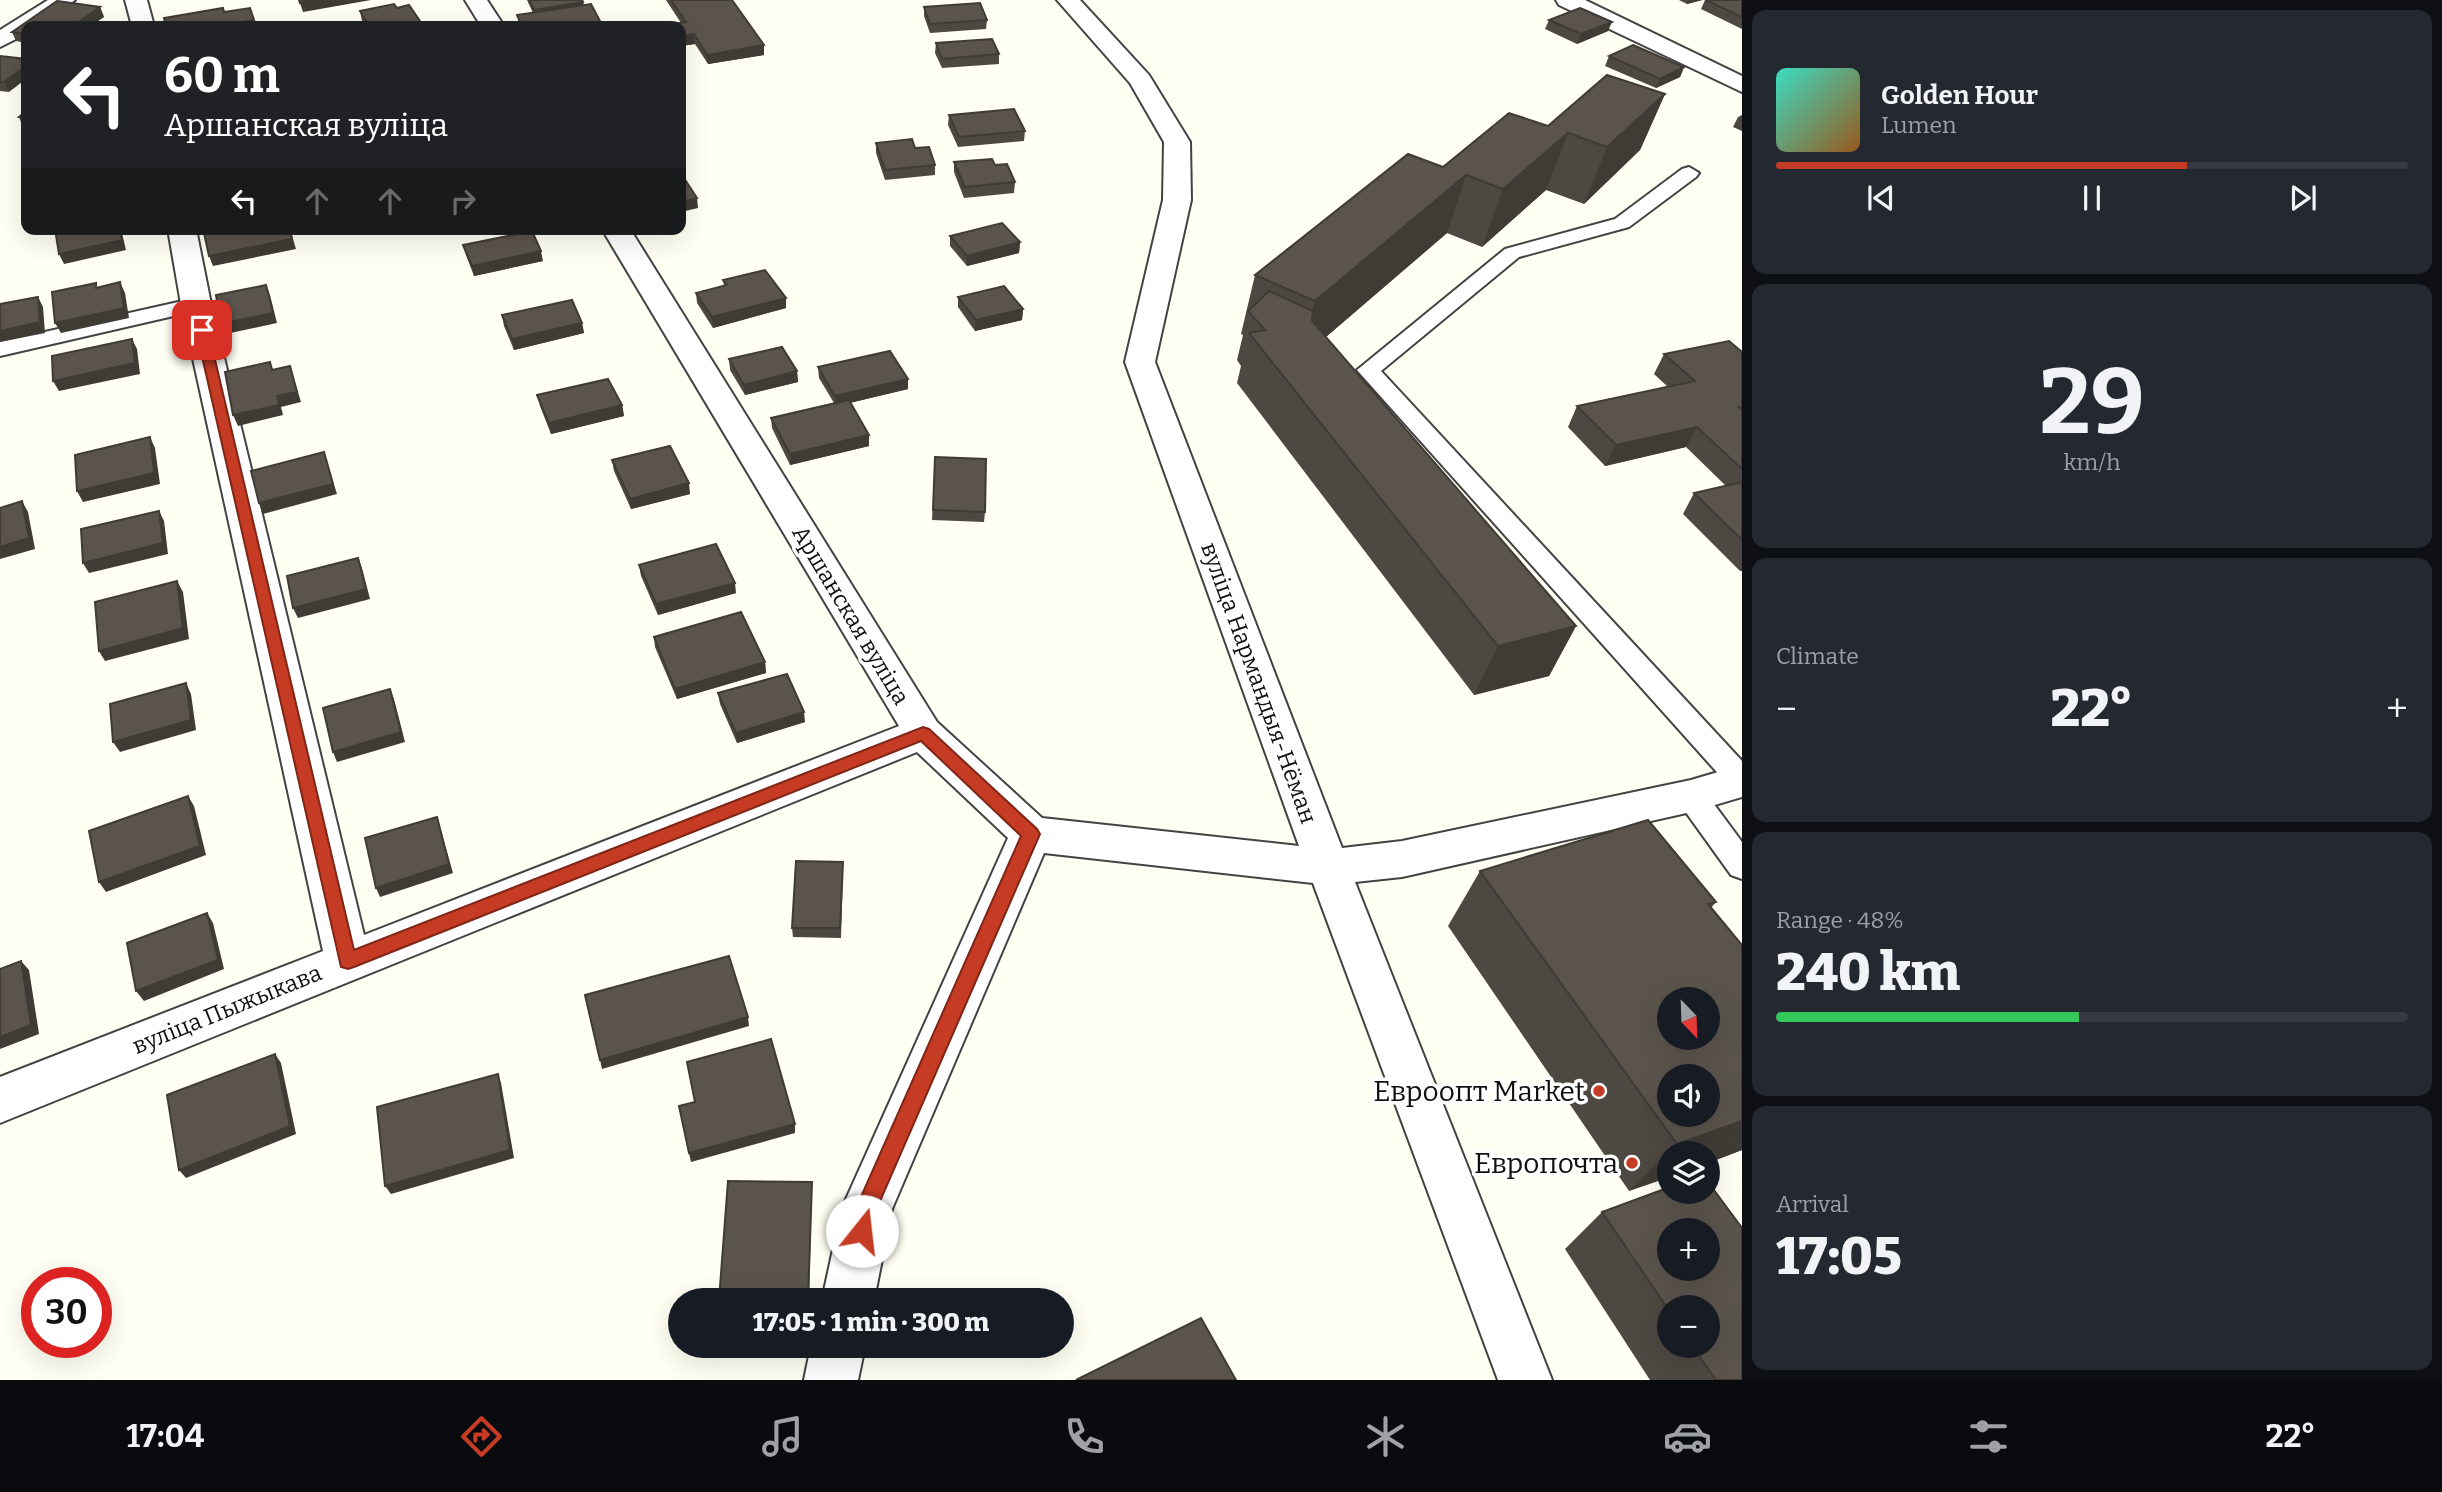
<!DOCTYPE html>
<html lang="en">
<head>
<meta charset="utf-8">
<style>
	body { margin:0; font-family:Bitter,serif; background:#242831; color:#f1f3f6; height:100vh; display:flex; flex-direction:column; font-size:26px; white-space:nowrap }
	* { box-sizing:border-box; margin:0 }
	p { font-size:23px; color:#9ea1a6 }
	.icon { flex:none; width:38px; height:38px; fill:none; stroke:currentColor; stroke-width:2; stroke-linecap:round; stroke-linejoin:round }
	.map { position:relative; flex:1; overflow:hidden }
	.side { display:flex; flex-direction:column; gap:10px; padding:10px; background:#0d0f14; width:700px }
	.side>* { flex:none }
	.guide { position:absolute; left:21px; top:21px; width:665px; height:214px; border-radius:14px; box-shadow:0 7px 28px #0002; background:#202124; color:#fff; overflow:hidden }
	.needle { width:46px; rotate:157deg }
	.controls { position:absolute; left:1657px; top:987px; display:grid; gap:14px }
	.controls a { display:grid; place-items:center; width:63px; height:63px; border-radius:50%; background:#171b24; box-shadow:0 7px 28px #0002; font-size:35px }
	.speed { position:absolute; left:21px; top:1267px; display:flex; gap:14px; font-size:35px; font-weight:700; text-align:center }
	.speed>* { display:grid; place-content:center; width:91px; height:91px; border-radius:50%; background:#171b24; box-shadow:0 7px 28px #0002; line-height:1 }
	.speed .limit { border:10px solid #d22; background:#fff; color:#111 }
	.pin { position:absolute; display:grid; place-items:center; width:60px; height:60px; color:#fff; margin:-30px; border-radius:14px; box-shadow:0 4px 10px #0006 }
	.me { position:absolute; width:77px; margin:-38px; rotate:16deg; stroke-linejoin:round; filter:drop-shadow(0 0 5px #0008) }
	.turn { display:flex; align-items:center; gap:24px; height:147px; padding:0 28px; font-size:32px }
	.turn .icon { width:91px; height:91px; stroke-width:2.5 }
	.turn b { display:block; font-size:49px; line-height:60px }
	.lanes { display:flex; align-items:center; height:66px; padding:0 28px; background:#0003; justify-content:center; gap:35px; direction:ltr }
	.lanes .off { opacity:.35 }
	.big { font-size:52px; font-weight:800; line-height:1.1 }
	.side .card { flex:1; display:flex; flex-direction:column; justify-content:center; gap:10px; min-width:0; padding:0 24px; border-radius:14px; background:#242831 }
	.side .dial { align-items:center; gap:0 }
	.dial b { font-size:91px; line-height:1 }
	.song { display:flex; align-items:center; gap:21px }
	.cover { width:84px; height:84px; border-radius:10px; background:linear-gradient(135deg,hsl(170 70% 55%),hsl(30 70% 35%)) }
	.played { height:7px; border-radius:4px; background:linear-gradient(90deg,#c53b23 65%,#363941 65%) }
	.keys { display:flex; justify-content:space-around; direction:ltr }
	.heat { display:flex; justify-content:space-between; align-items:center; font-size:38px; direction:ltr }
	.charge { height:10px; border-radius:5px; background:linear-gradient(90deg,#34c759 48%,#363941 0) }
	.trip { position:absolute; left:668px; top:1288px; width:406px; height:70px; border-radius:35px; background:#171b24; box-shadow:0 7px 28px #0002; font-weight:800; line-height:70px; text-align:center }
	.menu { display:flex; height:112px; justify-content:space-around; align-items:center; background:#090b0e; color:#9ea1a6 }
	.menu .icon { width:49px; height:49px }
	.menu .selected { color:#c53b23 }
	.menu b { font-size:32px; color:#f1f3f6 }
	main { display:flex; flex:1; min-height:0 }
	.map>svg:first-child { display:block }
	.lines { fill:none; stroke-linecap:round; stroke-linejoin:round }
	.service-casing { stroke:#434343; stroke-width:4 }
	.minor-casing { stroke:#434343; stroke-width:4 }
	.service { fill:#fff; fill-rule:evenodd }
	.minor { fill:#fff; fill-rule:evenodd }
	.wall { fill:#4d4841; fill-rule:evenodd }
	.shaded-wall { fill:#3f3b35 }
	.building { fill:#5a544c; stroke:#3f3b35; stroke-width:2; fill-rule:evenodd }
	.route { fill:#c53b23; stroke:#802617; stroke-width:2 }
	.poi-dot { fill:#c53b23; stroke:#fff; stroke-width:2.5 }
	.labels { text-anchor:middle; stroke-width:7; stroke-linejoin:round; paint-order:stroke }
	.street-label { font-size:23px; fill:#101010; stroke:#fff }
	.near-poi-label { font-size:28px; fill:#101010; stroke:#fff; text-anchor:end }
</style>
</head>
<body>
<main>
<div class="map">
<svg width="1742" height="1380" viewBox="0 0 1742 1380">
	<rect width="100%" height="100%" fill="#fffff4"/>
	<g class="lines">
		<defs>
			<g id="service">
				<path d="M1689 167 1699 173 1696 177 1629 227 1519 257 1381 371 1742 761V793L1732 789 1357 370 1505 249 1615 219 1682 169Z"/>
				<path d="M196 298 204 299 207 304 204 309 0 356V342Z"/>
				<path d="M1691 784 1702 788 1742 842V879L1731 875 1680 804 1676 796 1680 788Z"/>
			</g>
			<g id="minor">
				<path d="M48 0H75L38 26H26V34L0 47V30Z"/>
				<path d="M125 0H147L154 26H132Z"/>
				<path d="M465 0H487L504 26H481Z"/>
				<path d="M1057 0H1080L1149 75 1190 142 1191 200 1155 362 1342 848 1402 841 1691 780 1742 765V797L1691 812 1402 877 1355 882 1552 1380H1498L1313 883 1044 853 892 1209 874 1300H822L842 1208 1008 838 917 752 0 1123V1077L323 951 181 304 168 229H196L211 304 364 935 899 726 602 229H630L937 722 1042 818 1299 846 1125 362 1163 200 1164 142 1130 83Z"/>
				<path d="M1556 0H1585L1742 76V92L1559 5Z"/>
				<path d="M811 1346H865L858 1380H804Z"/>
			</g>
		</defs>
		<!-- service casing -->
		<use href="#service" class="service-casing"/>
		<!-- minor casing -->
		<use href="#minor" class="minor-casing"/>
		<!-- service -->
		<use href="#service" class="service"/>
		<!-- minor -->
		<use href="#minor" class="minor"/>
	</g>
	<!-- wall -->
	<g class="wall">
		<path d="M527 0H582L584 5 601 26H520L517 15 533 13Z"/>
		<path d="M666 0H732L764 45V55L708 64 695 44 681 46V23Z"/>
		<path d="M1679 0H1702L1687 4Z"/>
		<path d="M1705 0H1742V29L1701 9Z"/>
		<path d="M57 1 100 7 104 17 90 26H26V43L16 41 12 32Z"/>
		<path d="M924 7 987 20 986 29 930 33 924 16Z"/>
		<path d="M397 8 422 24V26H366L362 21 360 11Z"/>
		<path d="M1549 20 1608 31 1577 44 1545 29Z"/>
		<path d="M936 43 999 54V64L942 68 935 53Z"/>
		<path d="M0 56 9 92 0 91Z"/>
		<path d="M1609 56 1684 67 1680 77 1656 88 1605 66Z"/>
		<path d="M1665 94 1640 150 1584 204 1546 190 1482 247 1447 233 1326 337 1576 626 1549 676 1474 695 1237 383 1241 366 1237 360 1243 335 1241 334 1255 275 1443 167 1548 126Z"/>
		<path d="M26 111V127H23L19 117Z"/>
		<path d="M949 115 1025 131 1024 141 958 147 948 125Z"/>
		<path d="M1742 115V131L1733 127 1738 117Z"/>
		<path d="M876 143 915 148 935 165V175L885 180 876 153Z"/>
		<path d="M954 162 995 165 1015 182 1014 193 964 198 954 172Z"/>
		<path d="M950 236 1020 242 1019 253 967 266 950 246Z"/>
		<path d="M463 245 543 261 474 276 466 255Z"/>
		<path d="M723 280 786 298V308L713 328 697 303 696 293 724 286Z"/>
		<path d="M958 297 1023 309 1022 320 975 331 958 307Z"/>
		<path d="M502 315 582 323 584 333 514 350 504 326Z"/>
		<path d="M1742 352V571H1740L1683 514 1694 493 1726 486 1686 447 1605 466 1568 427 1577 406 1668 387 1654 374 1664 354Z"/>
		<path d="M729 359 797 371 798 382 745 395 730 370Z"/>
		<path d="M818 367 908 379V389L850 403 869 435V446L790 465 772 428 771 418 834 403 819 378Z"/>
		<path d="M537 395 622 405 624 416 551 434 540 406Z"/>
		<path d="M935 457 985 512 984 522 932 520Z"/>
		<path d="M612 460 690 494 631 509 614 471Z"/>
		<path d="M639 565 736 593 658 615 641 576Z"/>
		<path d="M654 637 765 662 766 673 677 699 655 647Z"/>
		<path d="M718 693 805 722 737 743 720 704Z"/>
		<path d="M1480 871 1716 902 1711 908 1742 945V1150L1708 1163V1153L1629 1191 1448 926Z"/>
		<path d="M843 872 841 938 793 937 792 928Z"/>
		<path d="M1602 1212 1742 1380H1650L1565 1249ZM1670 1307 1708 1346H1670Z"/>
	</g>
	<!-- shaded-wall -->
	<g class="shaded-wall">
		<path d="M316 0H371L303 12 300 3Z"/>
		<path d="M1689 0H1702L1687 4Z"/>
		<path d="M583 2 584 11 536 19 534 10Z"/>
		<path d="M100 7 104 17 90 26H73Z"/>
		<path d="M254 20 256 26H217Z"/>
		<path d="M1612 22 1608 31 1577 44 1581 34Z"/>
		<path d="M601 23V26H582Z"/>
		<path d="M694 34 695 44 681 46V36Z"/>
		<path d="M764 45V55L708 64 707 55Z"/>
		<path d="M26 66V79L9 92 4 82Z"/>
		<path d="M1684 67 1680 77 1656 88 1660 79Z"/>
		<path d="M1665 94 1640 150 1584 204 1607 147Z"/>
		<path d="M1568 133 1546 190 1482 247 1503 189Z"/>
		<path d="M1466 175 1447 233 1299 360 1315 301Z"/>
		<path d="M697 198 698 208 681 212V202Z"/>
		<path d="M119 229H121L126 250 64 264 59 254Z"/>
		<path d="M290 229 296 249 213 266 209 256Z"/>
		<path d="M1020 242 1019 253 967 266V256Z"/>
		<path d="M541 251 543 261 474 276 472 266Z"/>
		<path d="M120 282 125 293 129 318 61 333 55 323Z"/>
		<path d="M266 285 270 295 277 323 226 334 221 324Z"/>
		<path d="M38 297 43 307 45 333 0 342V331Z"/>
		<path d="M786 298V308L713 328 712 317Z"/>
		<path d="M1023 309 1022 320 975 331 976 320Z"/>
		<path d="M582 323 584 333 514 350 512 339Z"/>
		<path d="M132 339 137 349 140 374 59 391 53 381Z"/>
		<path d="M290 366 301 402 281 407 283 415 238 426 233 415 277 396Z"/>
		<path d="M797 371 798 382 745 395 744 385Z"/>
		<path d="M908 379V389L836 406 835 396Z"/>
		<path d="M622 405 624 416 551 434 549 423Z"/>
		<path d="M1697 427 1686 447 1605 466 1616 445Z"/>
		<path d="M869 435V446L790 465V454Z"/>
		<path d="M150 437 155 448 160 484 83 502 77 491Z"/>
		<path d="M324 452 337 494 263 514 259 503Z"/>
		<path d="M689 483 690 494 631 509 630 499Z"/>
		<path d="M22 501 28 512 35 549 0 559V547Z"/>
		<path d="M159 511 164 521 168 554 89 573 83 563Z"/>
		<path d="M358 558 362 568 370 599 298 618 293 608Z"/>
		<path d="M177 581 183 592 189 639 105 661 99 651Z"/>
		<path d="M735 583 736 593 658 615 656 604Z"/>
		<path d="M1576 626 1549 676 1474 695 1498 646Z"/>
		<path d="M765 662 766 673 677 699 675 689Z"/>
		<path d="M186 683 191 694 196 730 120 752 113 742Z"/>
		<path d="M390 689 394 699 405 742 337 762 333 752Z"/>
		<path d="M804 712 805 722 737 743 736 733Z"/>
		<path d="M188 796 194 806 206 855 106 892 99 882Z"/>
		<path d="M437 817 440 827 453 873 380 897 376 888Z"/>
		<path d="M207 913 213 923 224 969 144 1001 136 991Z"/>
		<path d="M21 961 29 970 39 1034 0 1049V1037Z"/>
		<path d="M748 1017 749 1026 602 1069 600 1060Z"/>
		<path d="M275 1054 281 1063 296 1134 186 1178 179 1170Z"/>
		<path d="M498 1074 501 1083 514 1158 391 1194 385 1186Z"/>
		<path d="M1742 1121V1150L1708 1163V1153H1670V1177L1629 1191 1677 1144Z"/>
		<path d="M795 1124V1133L691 1162 689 1153Z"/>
		<path d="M812 1182 809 1300H808Z"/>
	</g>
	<!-- building -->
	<g class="building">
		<path d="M299 0H316L300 3Z"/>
		<path d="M529 0H582L583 2 534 10Z"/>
		<path d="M671 0H732L764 45 707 55 694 34 681 36V26H660L686 22Z"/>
		<path d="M1706 0H1742V17Z"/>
		<path d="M57 1 100 7 73 26H26V34L12 32Z"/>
		<path d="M980 3 987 20 930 24 924 7Z"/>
		<path d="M394 4 397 8 409 5 422 24 410 26H369L360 11Z"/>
		<path d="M591 4 601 23 582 26H522L517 15Z"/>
		<path d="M223 8 224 12 250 8 254 20 217 26H166L164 18Z"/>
		<path d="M1580 8 1612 22 1581 34 1549 20Z"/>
		<path d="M992 39 999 54 942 59 936 43Z"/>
		<path d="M1633 45 1684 67 1660 79 1609 56Z"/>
		<path d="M0 56 26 59V66L4 82H0Z"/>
		<path d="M1607 75 1665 94 1607 147 1568 133 1503 189 1466 175 1315 301 1255 275 1408 154 1443 167 1509 113 1548 126Z"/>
		<path d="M1014 109 1025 131 959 137 949 115Z"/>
		<path d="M26 111V118L19 117Z"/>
		<path d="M912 139 915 148 929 147 935 165 885 170 876 143Z"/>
		<path d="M992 159 995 165 1007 164 1015 182 965 187 954 162Z"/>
		<path d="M684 178 697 198 681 202V179Z"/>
		<path d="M1002 223 1020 242 967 256 950 236Z"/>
		<path d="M55 229H119L122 240 59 254Z"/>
		<path d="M222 229H290L292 239 209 256 204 233Z"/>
		<path d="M532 231 541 251 472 266 463 245Z"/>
		<path d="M765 270 786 298 712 317 696 293 727 285 723 280Z"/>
		<path d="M120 282 124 308 55 323 52 292 96 283V288Z"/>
		<path d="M266 285 273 313 221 324 216 295Z"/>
		<path d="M1004 286 1023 309 976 320 958 297Z"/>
		<path d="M1269 291 1313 311 1312 321 1576 626 1498 646 1249 333 1265 330 1248 311Z"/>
		<path d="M38 297 40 322 0 331V304Z"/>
		<path d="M572 300 582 323 512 339 502 315Z"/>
		<path d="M132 339 135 363 53 381 52 356Z"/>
		<path d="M1729 341 1742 352V407H1739L1742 410V469L1697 427 1616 445 1577 406 1695 381 1664 354Z"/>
		<path d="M782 347 797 371 744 385 729 359Z"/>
		<path d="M890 351 908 379 835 396 818 367Z"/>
		<path d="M270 362 272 370 290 366 297 392 277 396 279 405 233 415 225 372Z"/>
		<path d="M608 379 622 405 549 423 537 395Z"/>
		<path d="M849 400 869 435 790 454 771 418Z"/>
		<path d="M150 437 154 473 77 491 75 455Z"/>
		<path d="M670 446 689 483 630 499 612 460Z"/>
		<path d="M324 452 333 484 259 503 251 471Z"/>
		<path d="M935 457 986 459 985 512 933 510Z"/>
		<path d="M1742 482V540L1694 493Z"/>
		<path d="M22 501 29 538 0 547V508Z"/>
		<path d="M159 511 163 543 83 563 81 529Z"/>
		<path d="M716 544 735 583 656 604 639 565Z"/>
		<path d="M358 558 366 589 293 608 287 576Z"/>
		<path d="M177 581 183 628 99 651 95 602Z"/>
		<path d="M741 612 765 662 675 689 654 637Z"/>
		<path d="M787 674 804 712 736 733 718 693Z"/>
		<path d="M186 683 191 720 113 742 110 704Z"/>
		<path d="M390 689 401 732 333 752 323 708Z"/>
		<path d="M188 796 200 846 99 882 89 831Z"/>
		<path d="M437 817 449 864 376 888 365 838Z"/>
		<path d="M1648 820 1716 902 1708 904 1742 945V1121L1677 1144 1480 871ZM1670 999H1708V1038H1670ZM1670 1076H1708V1115H1670Z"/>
		<path d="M796 861 843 862 840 928H792Z"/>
		<path d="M207 913 218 960 136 991 127 943Z"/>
		<path d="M729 956 748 1017 600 1060 585 995Z"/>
		<path d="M21 961 31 1025 0 1037V969Z"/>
		<path d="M771 1039 795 1124 689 1153 679 1106 695 1102 687 1062Z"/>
		<path d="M275 1054 290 1126 179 1170 167 1095Z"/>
		<path d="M498 1074 510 1150 385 1186 377 1107Z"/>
		<path d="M728 1181 812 1182 808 1300H719Z"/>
		<path d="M1708 1182 1742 1228V1380H1716L1692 1346H1708V1307H1670V1312L1602 1212 1670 1187V1192H1708ZM1670 1230H1708V1269H1670Z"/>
		<path d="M1201 1318 1236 1380H1076Z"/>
	</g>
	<!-- route -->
	<path class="route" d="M202 327 208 330 354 950 923 727 929 729 1037 829 1040 834 877 1208 869 1238 862 1242 854 1238 851 1231 856 1208 1021 836 921 741 354 967 348 969 341 967 196 330Z"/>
	<!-- markers -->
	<g class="poi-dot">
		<circle cx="1599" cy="1091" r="7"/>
		<circle cx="1632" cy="1163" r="7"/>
	</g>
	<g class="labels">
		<!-- street labels -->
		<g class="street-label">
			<text transform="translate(851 615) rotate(59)" y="8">Аршанская вуліца</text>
			<text transform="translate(1259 683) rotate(70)" y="8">вуліца Нармандыя-Нёман</text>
			<text transform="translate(227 1009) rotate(-22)" y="8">вуліца Пыжыкава</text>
		</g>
		<!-- near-poi labels -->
		<g class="near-poi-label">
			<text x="1585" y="1101">Евроопт Market</text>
			<text x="1618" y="1173">Европочта</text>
		</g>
	</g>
</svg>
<div class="controls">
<a><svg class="needle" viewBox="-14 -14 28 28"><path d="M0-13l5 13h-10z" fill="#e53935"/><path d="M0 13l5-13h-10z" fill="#9ea1a6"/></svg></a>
<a><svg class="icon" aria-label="sound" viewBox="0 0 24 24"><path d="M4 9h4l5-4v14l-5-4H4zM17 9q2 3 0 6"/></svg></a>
<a><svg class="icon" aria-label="layers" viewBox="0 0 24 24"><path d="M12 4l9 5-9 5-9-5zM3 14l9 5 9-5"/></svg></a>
<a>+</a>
<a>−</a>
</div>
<div class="speed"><div class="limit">30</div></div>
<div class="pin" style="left:202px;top:330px;background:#d93025"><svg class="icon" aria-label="arrive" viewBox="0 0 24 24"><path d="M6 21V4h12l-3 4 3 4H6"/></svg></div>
<svg class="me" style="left:862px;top:1231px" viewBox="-20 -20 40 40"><circle r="19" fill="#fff"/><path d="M0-13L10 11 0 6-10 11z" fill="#c53b23"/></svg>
<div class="trip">17:05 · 1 min · 300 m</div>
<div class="guide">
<div class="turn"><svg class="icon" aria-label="left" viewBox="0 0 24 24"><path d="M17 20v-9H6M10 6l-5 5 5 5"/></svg><div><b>60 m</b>Аршанская вуліца</div></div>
<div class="lanes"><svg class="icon" aria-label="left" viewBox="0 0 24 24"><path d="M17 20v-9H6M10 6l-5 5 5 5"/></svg><svg class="icon off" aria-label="ahead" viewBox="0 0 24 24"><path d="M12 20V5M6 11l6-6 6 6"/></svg><svg class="icon off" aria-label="ahead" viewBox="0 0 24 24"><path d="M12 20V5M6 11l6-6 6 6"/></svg><svg class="icon off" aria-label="right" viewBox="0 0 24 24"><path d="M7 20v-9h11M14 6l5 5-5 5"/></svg></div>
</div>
</div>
<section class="side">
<div class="card">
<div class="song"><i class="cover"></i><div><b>Golden Hour</b><p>Lumen</p></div></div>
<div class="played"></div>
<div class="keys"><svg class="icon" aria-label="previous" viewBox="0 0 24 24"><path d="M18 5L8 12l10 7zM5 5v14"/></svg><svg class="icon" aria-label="pause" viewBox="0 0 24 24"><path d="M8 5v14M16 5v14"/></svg><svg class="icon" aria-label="next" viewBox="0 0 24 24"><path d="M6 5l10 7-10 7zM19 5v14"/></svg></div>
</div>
<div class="card dial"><b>29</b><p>km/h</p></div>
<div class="card"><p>Climate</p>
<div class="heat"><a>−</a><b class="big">22°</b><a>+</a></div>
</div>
<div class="card"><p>Range · 48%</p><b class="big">240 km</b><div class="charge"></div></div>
<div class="card"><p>Arrival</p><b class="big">17:05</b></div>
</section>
</main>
<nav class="menu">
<b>17:04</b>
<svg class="icon selected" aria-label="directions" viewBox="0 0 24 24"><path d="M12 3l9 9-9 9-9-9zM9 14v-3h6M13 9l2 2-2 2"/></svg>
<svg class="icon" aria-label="music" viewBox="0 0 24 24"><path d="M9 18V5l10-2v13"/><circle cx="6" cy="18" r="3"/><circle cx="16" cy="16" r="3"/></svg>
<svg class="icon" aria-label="phone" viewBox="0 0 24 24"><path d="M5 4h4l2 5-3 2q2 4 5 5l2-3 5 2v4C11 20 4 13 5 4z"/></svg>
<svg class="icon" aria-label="climate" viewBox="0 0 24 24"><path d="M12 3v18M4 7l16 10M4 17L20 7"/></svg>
<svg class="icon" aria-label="car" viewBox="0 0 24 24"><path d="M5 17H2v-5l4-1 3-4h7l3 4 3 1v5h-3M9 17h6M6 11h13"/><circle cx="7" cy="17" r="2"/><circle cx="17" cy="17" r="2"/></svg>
<svg class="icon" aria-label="filters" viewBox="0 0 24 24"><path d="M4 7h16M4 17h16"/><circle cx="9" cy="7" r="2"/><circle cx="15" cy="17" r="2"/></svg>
<b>22°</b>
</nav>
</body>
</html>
